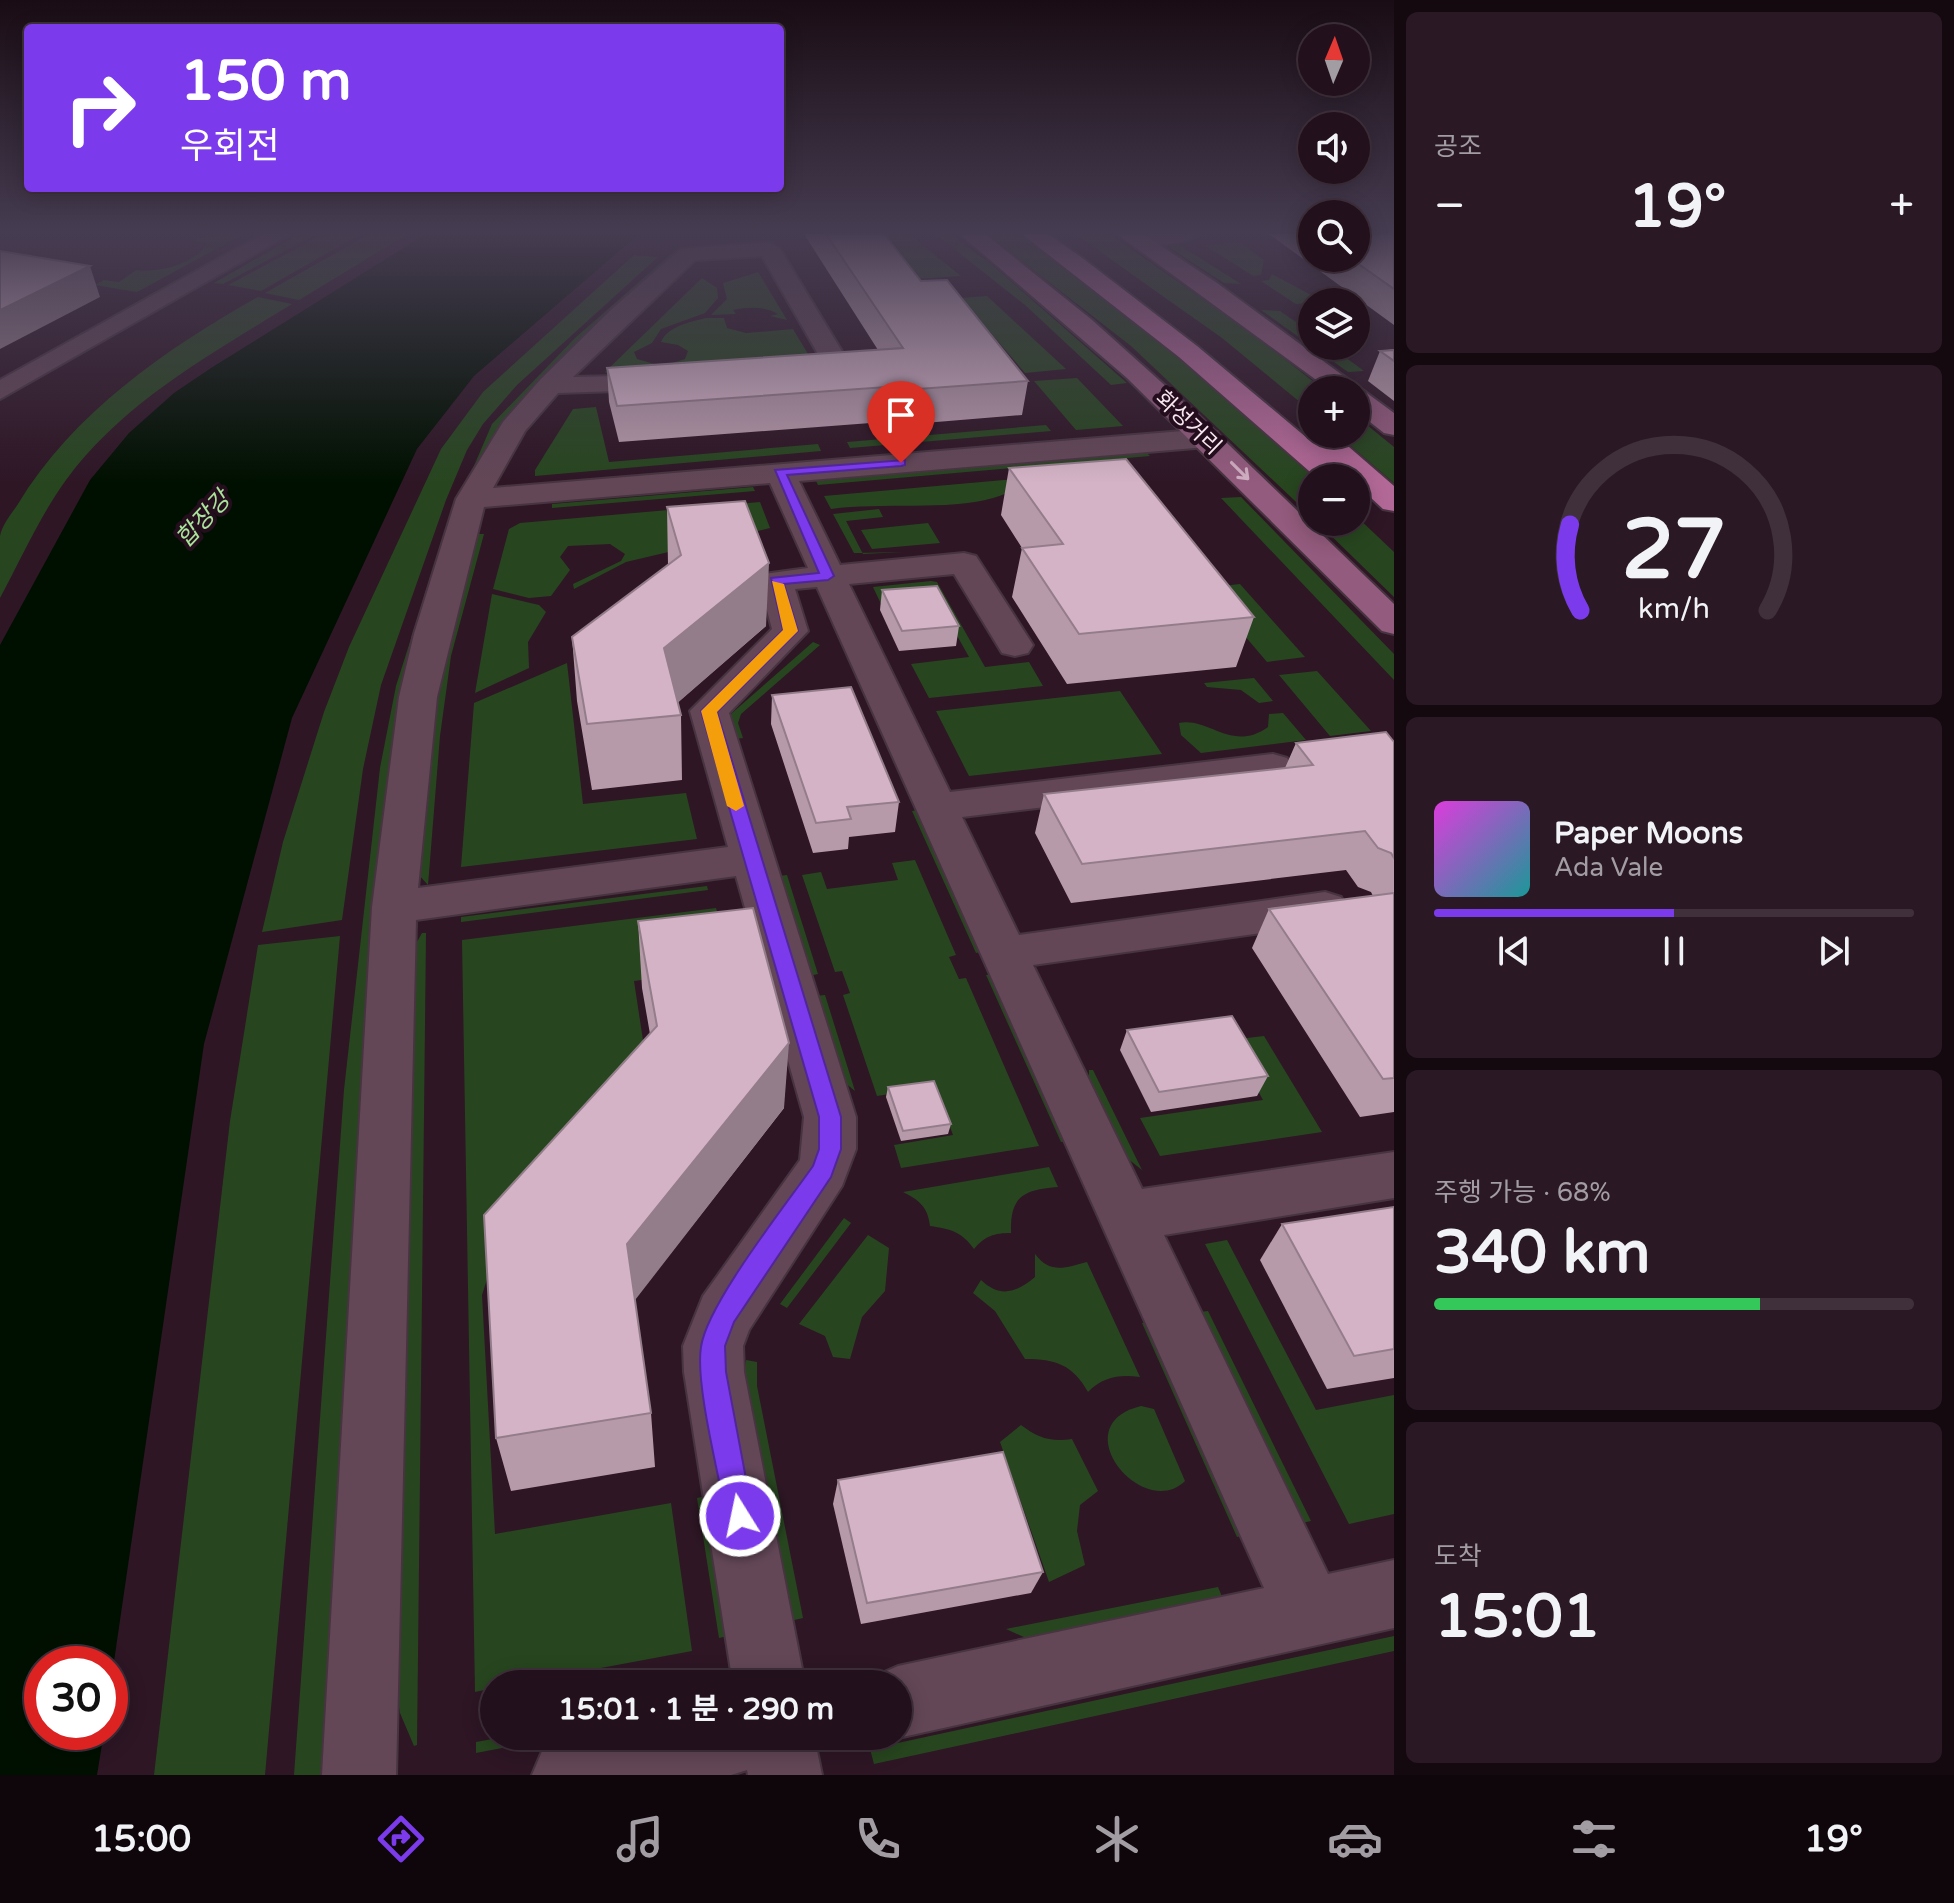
<!DOCTYPE html>
<html lang="ko">
<head>
<meta charset="utf-8">
<style>
	body { margin:0; font-family:"Varela Round","Noto Sans KR",sans-serif; background:#2a1925; color:#f1f3f6; height:100vh; display:flex; flex-direction:column; font-size:30px; white-space:nowrap }
	* { box-sizing:border-box; margin:0 }
	p { font-size:26px; color:#a29da3 }
	.icon { flex:none; width:44px; height:44px; fill:none; stroke:currentColor; stroke-width:2; stroke-linecap:round; stroke-linejoin:round }
	.map { position:relative; flex:1; overflow:hidden }
	.details { display:flex; flex-direction:column; gap:12px; padding:12px; background:#13090f; width:560px }
	.details>* { flex:none }
	.hud { position:absolute; left:24px; top:24px; width:760px; height:168px; border-radius:8px; box-shadow:0 4px 20px #0003,0 0 0 2px #3f303b; background:#7c3aed; color:#fff; overflow:hidden }
	.needle { width:52px; rotate:2deg }
	.tools { position:absolute; left:1298px; top:24px; display:grid; gap:16px }
	.tools a { display:grid; place-items:center; width:72px; height:72px; border-radius:50%; background:#22101c; box-shadow:0 4px 20px #0003,0 0 0 2px #3f303b; font-size:40px }
	.speed { position:absolute; left:24px; top:1646px; display:flex; gap:16px; font-size:40px; font-weight:700; text-align:center }
	.speed>* { display:grid; place-content:center; width:104px; height:104px; border-radius:50%; background:#22101c; box-shadow:0 4px 20px #0003,0 0 0 2px #3f303b; line-height:1 }
	.speed .limit { border:12px solid #d22; background:#fff; color:#111 }
	.pin { position:absolute; display:grid; place-items:center; width:68px; height:68px; color:#fff; margin:-82px -34px; border-radius:50% 50% 50% 0; rotate:-45deg; box-shadow:0 0 8px #0007 }
	.pin .icon { rotate:45deg }
	.me { position:absolute; width:88px; margin:-44px; rotate:350deg; stroke-linejoin:round; filter:drop-shadow(0 0 6px #0008) }
	.turn { display:flex; align-items:center; gap:28px; height:168px; padding:0 24px; font-size:36px }
	.turn .icon { width:104px; height:104px; stroke-width:2.5 }
	.turn b { display:block; font-size:56px; line-height:68px }
	.big { font-size:60px; font-weight:700; line-height:1.1 }
	.details .tile { flex:1; display:flex; flex-direction:column; justify-content:center; gap:12px; min-width:0; padding:0 28px; border-radius:12px; background:#2a1925 }
	.details .dial { align-items:center; gap:0 }
	.dial svg { height:208px; overflow:visible; fill:none; stroke:#3f303b; stroke-width:7; stroke-linecap:round; text-anchor:middle }
	.dial text { fill:#f1f3f6; stroke:none }
	.song { display:flex; align-items:center; gap:24px }
	.cover { width:96px; height:96px; border-radius:12px; background:linear-gradient(135deg,hsl(300 70% 55%),hsl(180 70% 35%)) }
	.played { height:8px; border-radius:4px; background:linear-gradient(90deg,#7c3aed 50%,#3f303b 50%) }
	.keys { display:flex; justify-content:space-around; direction:ltr }
	.heat { display:flex; justify-content:space-between; align-items:center; font-size:44px; direction:ltr }
	.charge { height:12px; border-radius:6px; background:linear-gradient(90deg,#34c759 68%,#3f303b 0) }
	.trip { position:absolute; left:480px; top:1670px; width:432px; height:80px; border-radius:40px; background:#22101c; box-shadow:0 4px 20px #0003,0 0 0 2px #3f303b; font-weight:700; line-height:80px; text-align:center }
	.dock { display:flex; height:128px; justify-content:space-around; align-items:center; background:#0e060b; color:#a29da3 }
	.dock .icon { width:56px; height:56px }
	.dock .on { color:#7c3aed }
	.dock b { font-size:36px; color:#f1f3f6 }
	main { display:flex; flex:1; min-height:0 }
	.map>svg:first-child { display:block }
	.green { fill:#27461f }
	.water { fill:#001000 }
	.lines { fill:none; stroke-linecap:round; stroke-linejoin:round }
	.minor-casing { stroke:#473440; stroke-width:4 }
	.major-casing { stroke:#473440; stroke-width:4 }
	.highway-casing { stroke:#473440; stroke-width:4 }
	.minor { fill:#634757; fill-rule:evenodd }
	.major { fill:#935b7d; fill-rule:evenodd }
	.highway { fill:#b36997; fill-rule:evenodd }
	.wall { fill:#b69aaa }
	.shaded-wall { fill:#947d8b }
	.building { fill:#d4b3c6; stroke:#947d8b; stroke-width:2 }
	.oneway { stroke:#d0afc2 }
	.route { fill:#7c3aed; stroke:#51269a; stroke-width:2 }
	.slow { fill:#f59e0b }
	.labels { text-anchor:middle; stroke-width:8; stroke-linejoin:round; paint-order:stroke }
	.far-street-label { font-size:22px; fill:#f8e7f0; stroke:#240d1c }
	.far-water-label { font-size:24px; font-style:italic; fill:#aae49b; stroke:#240d1c }
</style>
</head>
<body>
<main>
<div class="map">
<svg width="1394" height="1775" viewBox="0 0 1394 1775">
	<rect width="100%" height="100%" fill="#2e1625"/>
	<!-- green -->
	<g class="green">
		<path d="M211 234H244L137 292 95 285 104 280 119 282 136 270C159 273 195 264 207 243L192 241Z"/>
		<path d="M299 234H317L223 284 214 283Z"/>
		<path d="M323 234H361L261 291 228 285Z"/>
		<path d="M369 234H408L299 300 265 293Z"/>
		<path d="M880 234H909L961 276 917 279Z"/>
		<path d="M935 234H950L989 262 1127 383 1111 385 1025 305Z"/>
		<path d="M987 234H1020L1100 291 1215 386 1315 478 1312 517 1131 346Z"/>
		<path d="M1075 234H1108L1123 243 1254 335 1324 390H1312V412L1222 338Z"/>
		<path d="M1175 242 1241 284 1224 283 1171 249 1169 245Z"/>
		<path d="M1240 242 1264 260 1261 275 1253 276 1204 245Z"/>
		<path d="M680 246 706 250 683 252 581 339 539 381 499 430 452 532 326 1775H294L344 1090 380 768 396 686 442 540 492 424 575 338Z"/>
		<path d="M634 255 658 257 517 385 483 424 467 450 446 500 381 685 363 769 342 920 262 932 283 842 324 712 349 647 441 449 483 392Z"/>
		<path d="M758 272 787 320 770 316 778 314C765 306 749 307 733 310L736 314 711 315 727 299 723 283Z"/>
		<path d="M1272 274 1311 295 1306 303 1296 304 1261 281 1269 280Z"/>
		<path d="M702 278 717 288 718 298 705 313 661 329 652 343 634 352 637 359 658 365 608 374 605 372Z"/>
		<path d="M987 296 1066 369 1025 373 961 298Z"/>
		<path d="M258 297 292 304C211 354 123 402 66 480 40 516 21 559 0 598 0 578 0 555 0 536 2 525 12 513 18 504 73 413 167 348 258 297Z"/>
		<path d="M1261 310 1280 311 1312 333V346H1330L1364 371 1348 372Z"/>
		<path d="M706 318H724L727 328 746 333 793 329 811 359 669 364 685 359 688 351 678 345 661 342C668 326 690 322 706 318Z"/>
		<path d="M1077 378 1123 426 1076 430 1034 381Z"/>
		<path d="M596 407 609 462 818 444 821 451 535 476V470L573 409Z"/>
		<path d="M1356 416 1394 447V483L1337 434H1356Z"/>
		<path d="M1046 425 1051 431 850 448 847 442Z"/>
		<path d="M1147 453 1150 456 818 485 816 481Z"/>
		<path d="M1037 477C1023 485 1009 494 993 498 947 511 881 502 831 509L824 496Z"/>
		<path d="M753 487 755 491 552 508V504Z"/>
		<path d="M1241 497 1394 654V680L1221 498Z"/>
		<path d="M760 502 770 528 626 562 574 589 573 584 621 561 625 554 610 544 568 546 560 557 570 570 551 596 529 598 493 589 509 529 520 523Z"/>
		<path d="M879 509 883 517 846 521 863 554 904 552 854 553 833 514Z"/>
		<path d="M1356 516 1394 552V597L1317 522H1356Z"/>
		<path d="M928 523 940 543 872 549 861 530Z"/>
		<path d="M476 534H484L451 656 440 736 428 885 419 875 436 696Z"/>
		<path d="M931 581 937 582 985 667 1029 662 1043 686 929 698 911 664 969 657 937 600 882 606 873 587Z"/>
		<path d="M1240 584 1305 657 1267 662 1204 588Z"/>
		<path d="M492 594 539 605 546 612 528 642 529 668 475 693Z"/>
		<path d="M813 642 820 645 741 714 738 723 743 738 735 739 729 718 732 713Z"/>
		<path d="M567 663 583 804 686 793 697 839 461 867 474 703Z"/>
		<path d="M1317 671 1371 731 1330 736 1279 675Z"/>
		<path d="M1254 678 1273 701 1259 703 1241 690 1207 687 1204 683Z"/>
		<path d="M1120 691 1162 754 969 776 936 711Z"/>
		<path d="M1283 713 1306 740 1201 753 1181 735 1179 723C1209 717 1232 753 1268 727L1269 714Z"/>
		<path d="M918 810 982 952 976 953 912 811Z"/>
		<path d="M915 860 956 955 949 957 959 979 966 978 1039 1146 901 1168 894 1145 953 1135 935 1087 877 1096 843 995 850 993 842 971 835 972 802 875 821 872 827 889 898 880 892 863Z"/>
		<path d="M787 875 818 974 809 976 779 876Z"/>
		<path d="M707 886 708 890 461 922V917Z"/>
		<path d="M716 908 733 968 634 981 651 1093 489 1273 482 1295 495 1534 671 1503 692 1651 515 1684H494V1688L475 1692 462 940Z"/>
		<path d="M422 933H426L417 1745 414 1746 400 1713 397 1690 413 949Z"/>
		<path d="M340 936 265 1775H154L230 1121 258 945Z"/>
		<path d="M992 974 1068 1141 1061 1142 986 975Z"/>
		<path d="M825 995 855 1091 844 1082 816 996Z"/>
		<path d="M1264 1036 1322 1132 1160 1156 1140 1118 1263 1100 1230 1040Z"/>
		<path d="M1089 1070H1093L1142 1170 1127 1158 1089 1081Z"/>
		<path d="M1049 1167 1058 1187C1023 1190 1010 1196 1011 1233 994 1233 985 1236 974 1249 962 1232 951 1229 930 1226 928 1207 919 1200 903 1192Z"/>
		<path d="M844 1218 851 1223 787 1308 780 1304Z"/>
		<path d="M868 1235 889 1248 885 1291 862 1317 850 1359 833 1357 825 1336 799 1324Z"/>
		<path d="M1227 1240 1316 1410 1394 1395V1514L1349 1524 1205 1244Z"/>
		<path d="M1035 1254C1050 1274 1065 1268 1087 1262L1140 1377C1120 1374 1102 1377 1088 1392 1073 1365 1056 1359 1025 1359L995 1311 973 1293 981 1280C1000 1298 1016 1293 1035 1277Z"/>
		<path d="M1208 1311 1311 1521 1302 1523 1200 1312Z"/>
		<path d="M1150 1322 1246 1535 1237 1537 1142 1323Z"/>
		<path d="M746 1360 757 1362V1386L803 1618 790 1621 744 1375Z"/>
		<path d="M1141 1406 1154 1409 1185 1481C1143 1522 1062 1425 1141 1406Z"/>
		<path d="M1021 1425C1038 1438 1050 1442 1072 1439L1098 1491 1080 1505 1077 1531 1085 1565 1049 1582 1000 1442Z"/>
		<path d="M710 1495 733 1635 719 1638 697 1498Z"/>
		<path d="M1218 1587 1223 1599 1026 1638 1006 1629Z"/>
		<path d="M1394 1636V1651L874 1764 870 1749Z"/>
		<path d="M509 1736H565L476 1753V1742Z"/>
	</g>
	<!-- water -->
	<path class="water" d="M426 234H639L474 376 417 449 292 718 204 1044 110 1689V1664H42V1732H104L97 1775H0V645L90 480 129 433 174 393 211 368Z"/>
	<g class="lines">
		<defs>
			<g id="minor">
				<path d="M263 234H290L0 399V380Z"/>
				<path d="M1134 234H1200C1191 244 1135 250 1126 240Z"/>
				<path d="M769 242 780 249 849 363 837 376 792 381 783 379 779 373 783 367 822 361 762 256 695 260 573 377 667 375 676 377 680 383 676 389 558 393 525 431 493 488 1207 429 1217 432 1221 438 1217 444 1207 447 799 481 840 565 964 553 976 556 1033 645 1028 653 1015 656 1002 653 954 574 849 584 950 792 1273 754 1287 758 1293 767 1287 776 1273 780 962 817 1019 935 1325 892 1341 897 1347 908 1341 919 1325 924 1033 965 1142 1189 1394 1152V1198L1164 1235 1328 1574 1394 1560V1628L898 1738 893 1736H898V1684H870L873 1677 898 1666 1264 1588 817 587 795 589 808 631 729 713 856 1117V1149L842 1186 749 1330 743 1346 744 1372 805 1684H733L684 1372 683 1346 703 1296 800 1160 804 1117 736 876 416 920 396 1775H322L372 907 399 697 414 634 456 499 503 422 541 379 613 308 681 249ZM770 483 808 568 764 574 759 581 772 629 690 711 728 847 418 888 437 697 484 507Z"/>
				<path d="M577 1736H814L822 1775H748L747 1770 731 1775H532L543 1749Z"/>
			</g>
			<g id="major">
				<path d="M960 234H985L1092 320 1199 416 1394 604V634L1382 631 1127 378Z"/>
				<path d="M1117 234H1143L1217 283 1394 413V435L1384 433 1356 411V390H1330Z"/>
			</g>
			<path id="highway" d="M1022 234H1048L1081 257 1197 346 1307 438 1312 432 1334 434 1394 486V511L1383 509 1356 484V478H1317L1179 357Z"/>
		</defs>
		<!-- minor casing -->
		<use href="#minor" class="minor-casing"/>
		<!-- major casing -->
		<use href="#major" class="major-casing"/>
		<!-- highway casing -->
		<use href="#highway" class="highway-casing"/>
		<!-- minor -->
		<use href="#minor" class="minor"/>
		<!-- major -->
		<use href="#major" class="major"/>
		<!-- highway -->
		<use href="#highway" class="highway"/>
	</g>
	<!-- wall -->
	<g class="wall">
		<path d="M804 234H884L921 281 1028 381 1022 415 900 425 897 421 619 442 609 402 607 368 878 350Z"/>
		<path d="M1269 234H1312V258H1356L1394 234V325Z"/>
		<path d="M1394 349V401L1368 381 1380 351Z"/>
		<path d="M1009 468 1254 617 1236 667 1067 684 1012 597 1022 548 1001 515Z"/>
		<path d="M667 507 766 626 678 702 681 715 682 780 592 790 577 701 572 637 668 565Z"/>
		<path d="M882 590 959 626 956 646 899 651 880 610Z"/>
		<path d="M772 695 899 802 895 832 849 837 848 849 813 853 771 724Z"/>
		<path d="M1394 742V1112L1360 1117 1252 948 1269 909 1373 896 1371 892 1358 887 1346 870 1071 903 1035 833 1044 794 1285 768 1296 743Z"/>
		<path d="M638 921 784 1108 635 1299 651 1413 655 1467 511 1491 496 1438 650 1034 642 988Z"/>
		<path d="M1127 1030 1268 1076 1257 1096 1151 1112 1120 1050Z"/>
		<path d="M888 1087 951 1124 948 1134 901 1141 886 1097Z"/>
		<path d="M1394 1207V1378L1327 1389 1260 1260 1282 1224Z"/>
		<path d="M838 1480 1043 1572 1031 1593 861 1624 833 1504Z"/>
	</g>
	<!-- shaded-wall -->
	<g class="shaded-wall">
		<path d="M90 266 100 297 0 349V310Z"/>
		<path d="M769 563 766 626 666 713 664 648Z"/>
		<path d="M789 1043 784 1108 632 1304 627 1244Z"/>
	</g>
	<!-- building -->
	<g class="building">
		<path d="M826 234H884L921 281 947 280 1028 381 904 390 901 386 617 406 607 368 903 348Z"/>
		<path d="M1356 234H1394V289L1350 258H1356Z"/>
		<path d="M0 251 90 266 0 310Z"/>
		<path d="M1394 350V361L1380 351Z"/>
		<path d="M1126 459 1254 617 1079 634 1022 548 1063 544 1009 468Z"/>
		<path d="M745 501 769 563 664 648 681 715 587 724 572 637 681 555 667 507Z"/>
		<path d="M937 586 959 626 902 631 882 590Z"/>
		<path d="M851 687 899 802 847 807 851 819 816 823 772 695Z"/>
		<path d="M1386 732 1394 742V858L1391 853 1378 848 1365 831 1082 864 1044 794 1313 765 1296 743Z"/>
		<path d="M1394 893V1078L1383 1079 1269 909Z"/>
		<path d="M753 908 789 1043 627 1244 651 1413 496 1438 484 1215 657 1026 638 921Z"/>
		<path d="M1232 1016 1268 1076 1159 1092 1127 1030Z"/>
		<path d="M934 1081 951 1124 903 1131 888 1087Z"/>
		<path d="M1394 1207V1349L1354 1356 1282 1224Z"/>
		<path d="M1003 1452 1043 1572 867 1603 838 1480Z"/>
	</g>
	<!-- one-way arrows -->
	<defs><path id="oneway-shaft" d="M-6 0H5M1.5-3L5.5 0L1.5 3" fill="none" stroke-width="1.6" stroke-linecap="round" stroke-linejoin="round" transform="scale(2)"/></defs>
	<use class="oneway" href="#oneway-shaft" transform="translate(1240 471) rotate(45)"/>
	<!-- sky -->
	<linearGradient id="sky" x2="0" y2="1"><stop stop-color="#190c14"/><stop offset="0.48" stop-color="#463c51"/><stop offset="1" stop-color="#463c51" stop-opacity="0"/></linearGradient>
	<rect width="1394" height="483" fill="url(#sky)"/>
	<!-- route -->
	<path class="route" d="M905 460V465L901 466 787 475 834 576 828 580 784 584 798 631 717 712 841 1117V1149L831 1177 734 1322 725 1346 726 1372 753 1516 749 1525 740 1529 730 1525 726 1516C719 1475 695 1384 701 1347 707 1304 785 1206 813 1166L819 1149V1117L701 711 783 630 771 578 819 573 775 470Z"/>
	<!-- slow -->
	<path class="slow" d="M772 581 784 584 798 631 717 712 744 806 736 811 727 806 701 711 783 630Z"/>
	<g class="labels">
		<!-- far-street labels -->
		<g class="far-street-label">
			<text transform="translate(1189 422) rotate(44)" y="8">화성거리</text>
		</g>
		<!-- far-water labels -->
		<g class="far-water-label">
			<text transform="translate(203 519) rotate(-47)" y="8">합장강</text>
		</g>
	</g>
</svg>
<div class="tools">
<a><svg class="needle" viewBox="-14 -14 28 28"><path d="M0-13l5 13h-10z" fill="#e53935"/><path d="M0 13l5-13h-10z" fill="#a29da3"/></svg></a>
<a><svg class="icon" aria-label="sound" viewBox="0 0 24 24"><path d="M4 9h4l5-4v14l-5-4H4zM17 9q2 3 0 6"/></svg></a>
<a><svg class="icon" aria-label="search" viewBox="0 0 24 24"><circle cx="10" cy="10" r="6"/><path d="M15 15l6 6"/></svg></a>
<a><svg class="icon" aria-label="layers" viewBox="0 0 24 24"><path d="M12 4l9 5-9 5-9-5zM3 14l9 5 9-5"/></svg></a>
<a>+</a>
<a>−</a>
</div>
<div class="speed"><div class="limit">30</div></div>
<div class="pin" style="left:901px;top:463px;background:#d93025"><svg class="icon" aria-label="arrive" viewBox="0 0 24 24"><path d="M6 21V4h12l-3 4 3 4H6"/></svg></div>
<svg class="me" style="left:740px;top:1516px" viewBox="-20 -20 40 40"><circle r="17" fill="#7c3aed" stroke="#fff" stroke-width="3"/><path d="M0-11L8 9 0 5-8 9z" fill="#fff"/></svg>
<div class="trip">15:01 · 1 분 · 290 m</div>
<div class="hud">
<div class="turn"><svg class="icon" aria-label="right" viewBox="0 0 24 24"><path d="M7 20v-9h11M14 6l5 5-5 5"/></svg><div><b>150 m</b>우회전</div></div>
</div>
</div>
<section class="details">
<div class="tile"><p>공조</p>
<div class="heat"><a>−</a><b class="big">19°</b><a>+</a></div>
</div>
<div class="tile dial"><svg viewBox="0 0 100 80">
<path d="M14 69A42 42 0 1 1 86 69"/>
<path d="M14 69A42 42 0 0 1 10 36" stroke="#7c3aed"/>
<text x="50" y="56" font-size="32" font-weight="700">27</text>
<text x="50" y="72" font-size="11">km/h</text>
</svg></div>
<div class="tile">
<div class="song"><i class="cover"></i><div><b>Paper Moons</b><p>Ada Vale</p></div></div>
<div class="played"></div>
<div class="keys"><svg class="icon" aria-label="previous" viewBox="0 0 24 24"><path d="M18 5L8 12l10 7zM5 5v14"/></svg><svg class="icon" aria-label="pause" viewBox="0 0 24 24"><path d="M8 5v14M16 5v14"/></svg><svg class="icon" aria-label="next" viewBox="0 0 24 24"><path d="M6 5l10 7-10 7zM19 5v14"/></svg></div>
</div>
<div class="tile"><p>주행 가능 · 68%</p><b class="big">340 km</b><div class="charge"></div></div>
<div class="tile"><p>도착</p><b class="big">15:01</b></div>
</section>
</main>
<nav class="dock">
<b>15:00</b>
<svg class="icon on" aria-label="directions" viewBox="0 0 24 24"><path d="M12 3l9 9-9 9-9-9zM9 14v-3h6M13 9l2 2-2 2"/></svg>
<svg class="icon" aria-label="music" viewBox="0 0 24 24"><path d="M9 18V5l10-2v13"/><circle cx="6" cy="18" r="3"/><circle cx="16" cy="16" r="3"/></svg>
<svg class="icon" aria-label="phone" viewBox="0 0 24 24"><path d="M5 4h4l2 5-3 2q2 4 5 5l2-3 5 2v4C11 20 4 13 5 4z"/></svg>
<svg class="icon" aria-label="climate" viewBox="0 0 24 24"><path d="M12 3v18M4 7l16 10M4 17L20 7"/></svg>
<svg class="icon" aria-label="car" viewBox="0 0 24 24"><path d="M5 17H2v-5l4-1 3-4h7l3 4 3 1v5h-3M9 17h6M6 11h13"/><circle cx="7" cy="17" r="2"/><circle cx="17" cy="17" r="2"/></svg>
<svg class="icon" aria-label="filters" viewBox="0 0 24 24"><path d="M4 7h16M4 17h16"/><circle cx="9" cy="7" r="2"/><circle cx="15" cy="17" r="2"/></svg>
<b>19°</b>
</nav>
</body>
</html>
